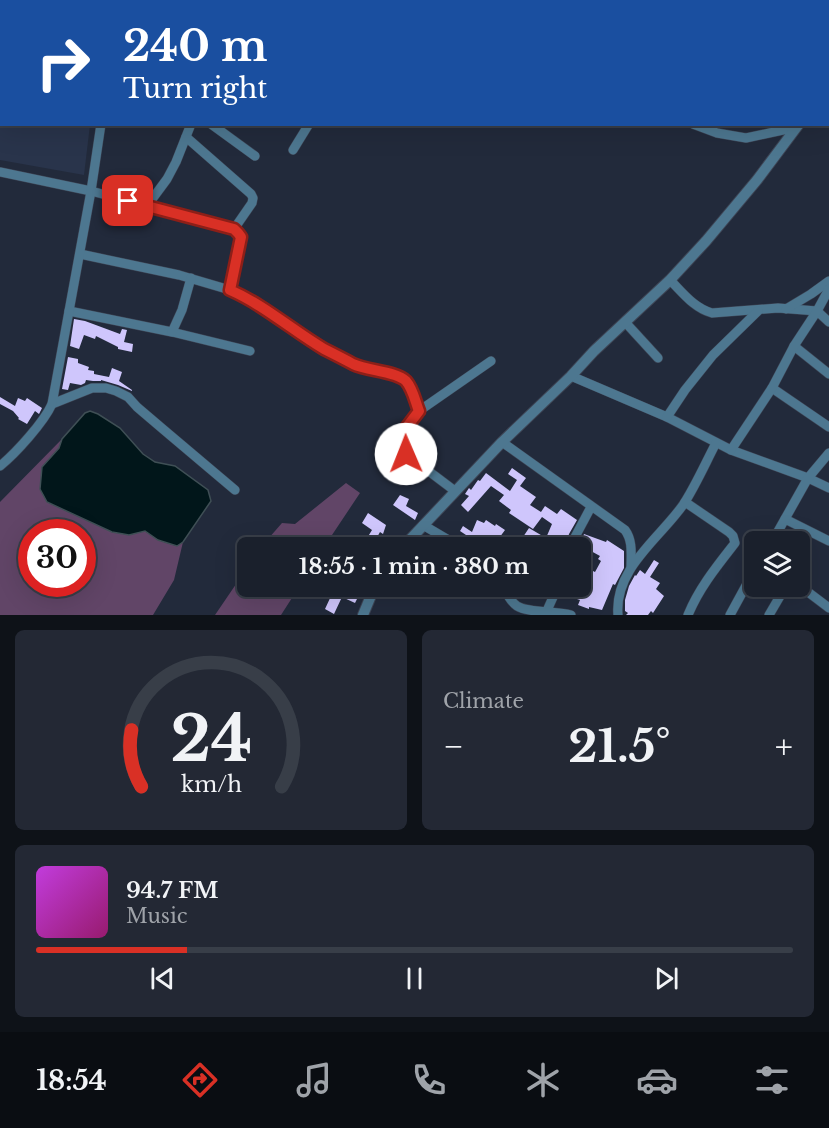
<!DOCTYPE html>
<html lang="en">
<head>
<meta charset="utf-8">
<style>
	body { margin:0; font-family:"Libre Baskerville",serif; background:#232834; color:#f1f3f6; height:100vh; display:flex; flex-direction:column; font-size:22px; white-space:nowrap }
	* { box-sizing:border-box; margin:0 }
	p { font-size:20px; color:#9fa3a9 }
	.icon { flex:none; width:33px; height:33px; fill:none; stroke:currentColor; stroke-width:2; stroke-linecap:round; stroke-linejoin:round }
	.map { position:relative; height:615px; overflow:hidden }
	.drawer { display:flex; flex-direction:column; gap:15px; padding:15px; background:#0e1218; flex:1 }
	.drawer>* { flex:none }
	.hud { position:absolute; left:0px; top:0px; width:830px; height:126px; box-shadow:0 6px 24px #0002,0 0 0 2px #383e48; background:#1a4fa0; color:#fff; overflow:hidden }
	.tools { position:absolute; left:744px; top:531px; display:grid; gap:12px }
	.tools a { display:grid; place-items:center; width:66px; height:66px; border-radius:9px; background:#1a202c; box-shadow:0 6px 24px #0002,0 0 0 2px #383e48; font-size:30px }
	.speed { position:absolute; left:18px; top:519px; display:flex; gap:12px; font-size:30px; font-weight:700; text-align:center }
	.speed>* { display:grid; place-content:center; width:78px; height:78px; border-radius:50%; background:#1a202c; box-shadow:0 6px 24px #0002,0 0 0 2px #383e48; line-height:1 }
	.speed .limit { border:9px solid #d22; background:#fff; color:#111 }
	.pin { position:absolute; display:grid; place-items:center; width:51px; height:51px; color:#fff; margin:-26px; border-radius:12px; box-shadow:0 3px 9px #0006 }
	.me { position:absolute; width:66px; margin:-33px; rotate:359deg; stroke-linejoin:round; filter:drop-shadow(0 0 4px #0008) }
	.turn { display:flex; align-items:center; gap:21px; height:126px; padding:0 24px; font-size:27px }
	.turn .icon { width:78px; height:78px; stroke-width:2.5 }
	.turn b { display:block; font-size:42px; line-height:51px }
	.big { font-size:45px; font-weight:800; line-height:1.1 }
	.drawer .widget { flex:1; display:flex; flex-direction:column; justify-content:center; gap:9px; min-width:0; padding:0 21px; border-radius:9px; background:#232834 }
	.drawer .dial { align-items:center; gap:0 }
	.dial svg { height:156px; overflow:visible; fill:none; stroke:#383e48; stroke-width:7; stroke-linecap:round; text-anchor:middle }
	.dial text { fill:#f1f3f6; stroke:none }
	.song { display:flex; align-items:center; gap:18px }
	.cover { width:72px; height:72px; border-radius:9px; background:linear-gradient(135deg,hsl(290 70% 55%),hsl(320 70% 35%)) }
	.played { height:6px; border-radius:3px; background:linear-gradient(90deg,#d93025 20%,#383e48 20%) }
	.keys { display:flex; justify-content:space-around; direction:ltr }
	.heat { display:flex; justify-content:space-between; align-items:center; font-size:33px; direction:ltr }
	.drawer .tiles { flex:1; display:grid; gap:15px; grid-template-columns:1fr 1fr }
	.widget:last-child { grid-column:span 2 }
	.trip { position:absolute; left:237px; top:537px; width:354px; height:60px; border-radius:9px; background:#1a202c; box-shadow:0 6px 24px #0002,0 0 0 2px #383e48; font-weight:800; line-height:60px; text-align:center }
	.tabs { display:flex; height:96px; justify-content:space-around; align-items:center; background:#0a0d12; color:#9fa3a9 }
	.tabs .icon { width:42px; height:42px }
	.tabs .active { color:#d93025 }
	.tabs b { font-size:27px; color:#f1f3f6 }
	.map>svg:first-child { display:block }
	.built { fill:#29344b }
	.green { fill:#614567; fill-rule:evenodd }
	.water { fill:#01161a; stroke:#3f4f55; stroke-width:1.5 }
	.building { fill:#cfc6fc }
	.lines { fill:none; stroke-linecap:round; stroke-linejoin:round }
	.minor-casing { stroke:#3e4555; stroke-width:10 }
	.tertiary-casing { stroke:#3e4555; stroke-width:12 }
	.minor { stroke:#4d7790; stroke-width:9 }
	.tertiary { stroke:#4d7790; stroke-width:10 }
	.route-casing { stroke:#8d1f18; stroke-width:15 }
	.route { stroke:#d93025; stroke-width:10 }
</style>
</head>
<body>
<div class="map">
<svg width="829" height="615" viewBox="0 0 829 615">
	<rect width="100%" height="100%" fill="#222a3b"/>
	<!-- built -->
	<path class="built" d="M0 0H104V2H2V124L90 125 84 175 0 160Z"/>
	<!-- green -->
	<g class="green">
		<path d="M62 439 59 448 42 467 129 535 145 531 158 540 176 546 183 542 174 580 153 615H0V502ZM32 532H82V584H32Z"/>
		<path d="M346 483 360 493 324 547H261L282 523 295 524Z"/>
		<path d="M247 568 248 586 299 587 281 615H215Z"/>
	</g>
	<!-- water -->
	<path class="water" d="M90 411 98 414 120 428 143 454 155 462 175 466 208 490 211 501 183 542 177 546 158 540 145 531 129 535 112 532 47 502 40 489 42 467 59 448 62 439 85 413Z"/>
	<!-- building -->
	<g class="building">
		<path d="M74 319 85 321 120 334 122 329 127 330 124 342 133 344 132 352 118 349V347L96 336 95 339 84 335 79 349 70 346Z"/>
		<path d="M68 357 78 359V363L89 367 88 370 94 371V374L109 377 112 368 122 372 119 381 132 390V391L118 385 101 380V381H93L86 380 85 383 81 385 70 383 68 390 62 389Z"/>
		<path d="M0 397 15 406 18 398 25 401 27 398 42 408 39 414 35 411 27 424 18 419 19 418 13 411 0 404Z"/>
		<path d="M512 468 526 478 520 486 536 497 530 505 541 512 545 506 557 514 561 509 577 520 569 534 565 548H527L519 543 529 528 546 538 552 524 542 517 533 529 509 513 511 510 499 501 504 495 491 486 468 512 461 505 469 496 465 494 469 488 471 490 478 480 480 481 486 473 510 491 517 480 508 474Z"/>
		<path d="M400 495 409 499 406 506 418 513 415 520 393 505Z"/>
		<path d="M368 513 386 525 383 534 380 532 371 548H361L372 530 362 523Z"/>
		<path d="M477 520 484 523 486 520 495 526 496 524 505 530 494 545 493 544 491 548H469L472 539 460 531 463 526 472 532Z"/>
		<path d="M584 534 606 542 607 540 624 551V568L615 585 613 584 602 610 589 607V609L578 605 580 600 562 594 565 586H580V571L583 566 595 572 601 561 598 559 600 556 580 545Z"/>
		<path d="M654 560 659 563 650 577 660 583 656 589 664 596 653 613 651 611 648 615H626L628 613 625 611V600L629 586 635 575 636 576 640 570 645 574Z"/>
		<path d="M311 586H336L344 591 347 586H356L353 592 359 595 355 603 342 597 334 614 325 609 331 596Z"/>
	</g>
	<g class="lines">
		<defs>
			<g id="minor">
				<path d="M189 0 191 2"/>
				<path d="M314 0 316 2"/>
				<path d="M116 2 117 0"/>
				<path d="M255 2 256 0"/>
				<path d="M385 2 386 0"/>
				<path d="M670 2 671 0"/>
				<path d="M211 124 255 156"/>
				<path d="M693 124 717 133 746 138 797 127"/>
				<path d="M186 137 251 194 253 198 252 203 234 229"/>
				<path d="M293 150 309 124"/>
				<path d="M0 172 91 191 234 229 238 233 241 237 230 290"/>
				<path d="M147 206 167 179 176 162 191 124"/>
				<path d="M80 254 179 275 230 290 247 298 324 349 358 366 397 376 405 380 411 389 419 411"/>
				<path d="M670 280C683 293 694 308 712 313L778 308 817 311 829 322"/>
				<path d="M786 309 811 294 829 281"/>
				<path d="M69 311 172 332 250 351"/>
				<path d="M625 322 658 358"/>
				<path d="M172 332 182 310 191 278"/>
				<path d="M794 346 829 374"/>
				<path d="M571 376 667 417 731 450 808 478 829 488"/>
				<path d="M772 388 829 427"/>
				<path d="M52 404 92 388H106L116 391 128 397 137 407 164 430 235 490"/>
				<path d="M667 417 685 390 713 355 758 311"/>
				<path d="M502 442 625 530C633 541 631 554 631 567"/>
				<path d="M731 450 772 388 794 346 817 311 829 289"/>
				<path d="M0 466C16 453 44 422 52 404L91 191 101 124"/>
				<path d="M455 491 406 454 400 442 403 432 419 411 491 361"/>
				<path d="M685 502 729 532 733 536 735 543C717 566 699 588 688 615"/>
				<path d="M785 519 829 541"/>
				<path d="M423 525 462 548"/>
				<path d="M772 542 808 478 829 453"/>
				<path d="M572 548 575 537 591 507"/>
				<path d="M503 586C507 594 511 602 517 606 528 613 557 611 571 615"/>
				<path d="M800 586 829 608"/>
				<path d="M545 615 558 586"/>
				<path d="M618 615C614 569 659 539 683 505 695 487 706 462 716 443"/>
				<path d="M730 615 754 571"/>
				<path d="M769 615 786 586"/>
			</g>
			<g id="tertiary">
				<path d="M828 88 829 87"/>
				<path d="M402 548 502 442 571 376 594 351 670 280 706 241 757 180 799 124"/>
				<path d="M363 615 375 586"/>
			</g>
		</defs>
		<!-- minor casing -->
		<use href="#minor" class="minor-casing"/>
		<!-- tertiary casing -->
		<use href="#tertiary" class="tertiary-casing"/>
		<!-- minor -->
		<use href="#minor" class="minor"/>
		<!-- tertiary -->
		<use href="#tertiary" class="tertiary"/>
	</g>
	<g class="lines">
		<defs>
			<path id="route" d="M128 201 234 229 238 233 241 237 230 290C264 305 292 330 324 349 334 354 344 359 353 364 367 371 396 371 406 381 413 389 415 401 419 411L403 432 400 442 406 454"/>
		</defs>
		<!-- route casing -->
		<use href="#route" class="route-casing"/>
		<!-- route -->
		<use href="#route" class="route"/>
	</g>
</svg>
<div class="tools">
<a><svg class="icon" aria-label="layers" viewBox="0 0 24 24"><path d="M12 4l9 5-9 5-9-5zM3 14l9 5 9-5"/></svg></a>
</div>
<div class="speed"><div class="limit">30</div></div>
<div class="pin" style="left:128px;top:201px;background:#d93025"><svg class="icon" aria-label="arrive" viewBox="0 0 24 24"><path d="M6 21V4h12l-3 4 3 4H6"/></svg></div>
<svg class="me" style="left:406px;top:454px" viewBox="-20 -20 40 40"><circle r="19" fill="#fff"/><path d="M0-13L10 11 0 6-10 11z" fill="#d93025"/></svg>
<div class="trip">18:55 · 1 min · 380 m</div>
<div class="hud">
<div class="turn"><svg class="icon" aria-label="right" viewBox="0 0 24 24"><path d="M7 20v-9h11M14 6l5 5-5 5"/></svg><div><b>240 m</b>Turn right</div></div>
</div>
</div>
<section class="drawer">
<div class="tiles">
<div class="widget dial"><svg viewBox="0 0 100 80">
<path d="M14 69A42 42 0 1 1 86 69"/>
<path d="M14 69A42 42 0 0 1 9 40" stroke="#d93025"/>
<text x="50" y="56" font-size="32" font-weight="700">24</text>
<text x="50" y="72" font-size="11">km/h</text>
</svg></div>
<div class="widget"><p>Climate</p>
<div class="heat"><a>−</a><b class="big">21.5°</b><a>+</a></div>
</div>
<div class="widget">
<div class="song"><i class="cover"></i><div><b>94.7 FM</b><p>Music</p></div></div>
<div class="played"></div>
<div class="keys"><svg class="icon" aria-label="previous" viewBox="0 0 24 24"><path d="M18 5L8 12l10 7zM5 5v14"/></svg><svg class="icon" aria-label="pause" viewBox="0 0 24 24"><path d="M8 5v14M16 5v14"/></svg><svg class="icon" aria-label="next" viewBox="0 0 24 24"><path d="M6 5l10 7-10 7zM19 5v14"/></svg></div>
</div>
</div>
</section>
<nav class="tabs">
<b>18:54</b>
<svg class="icon active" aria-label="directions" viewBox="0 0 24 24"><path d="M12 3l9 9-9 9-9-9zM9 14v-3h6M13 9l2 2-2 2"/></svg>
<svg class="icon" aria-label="music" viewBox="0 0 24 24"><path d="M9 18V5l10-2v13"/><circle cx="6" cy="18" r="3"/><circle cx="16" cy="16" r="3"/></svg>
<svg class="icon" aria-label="phone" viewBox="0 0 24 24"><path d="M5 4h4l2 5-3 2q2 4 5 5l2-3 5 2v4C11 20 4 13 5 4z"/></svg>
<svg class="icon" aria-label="climate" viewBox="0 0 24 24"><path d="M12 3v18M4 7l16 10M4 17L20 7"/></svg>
<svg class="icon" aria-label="car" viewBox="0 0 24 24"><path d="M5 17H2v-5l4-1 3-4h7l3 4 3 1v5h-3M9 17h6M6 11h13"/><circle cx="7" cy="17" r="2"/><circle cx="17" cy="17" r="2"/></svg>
<svg class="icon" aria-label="filters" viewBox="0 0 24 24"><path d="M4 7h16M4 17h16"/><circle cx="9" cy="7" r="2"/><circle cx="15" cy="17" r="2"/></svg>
</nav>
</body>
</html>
